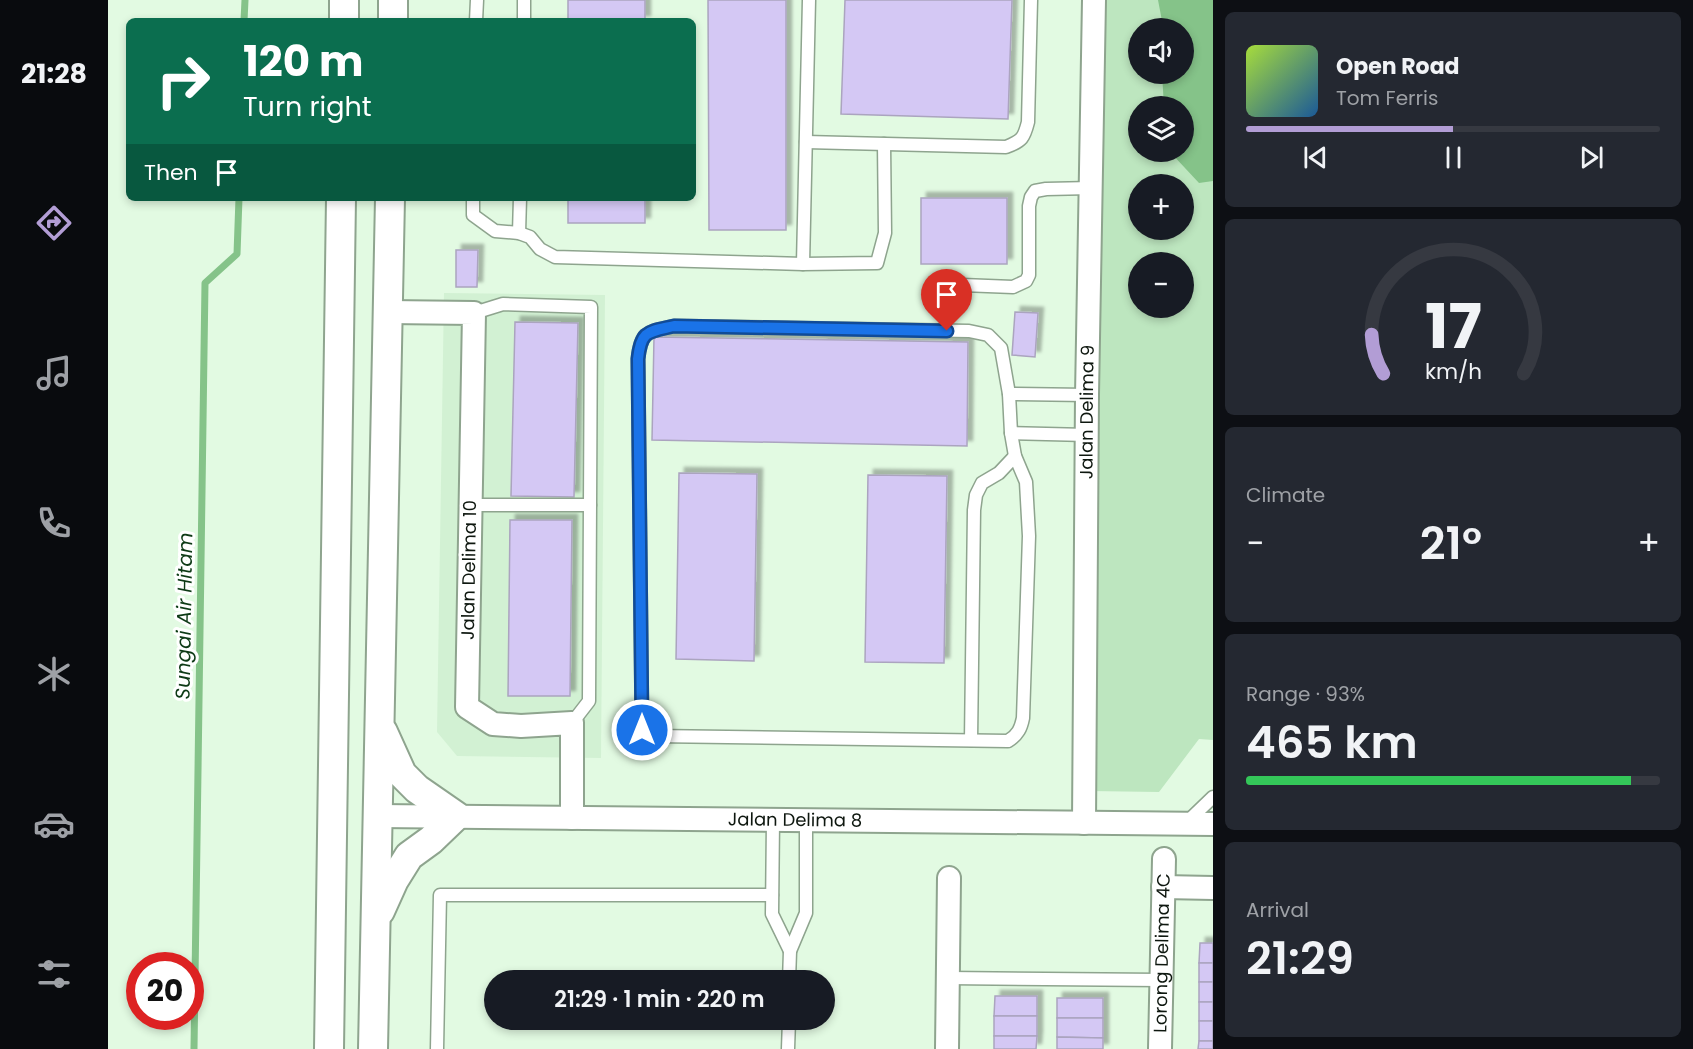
<!DOCTYPE html>
<html lang="en">
<head>
<meta charset="utf-8">
<style>
	body { margin:0; font-family:Poppins,sans-serif; background:#242831; color:#f1f3f6; height:100vh; display:flex; flex-direction:column; font-size:22px; white-space:nowrap }
	* { box-sizing:border-box; margin:0 }
	p { font-size:20px; color:#9ea1a6 }
	.icon { flex:none; width:33px; height:33px; fill:none; stroke:currentColor; stroke-width:2; stroke-linecap:round; stroke-linejoin:round }
	.map { position:relative; flex:1; overflow:hidden }
	.sheet { display:flex; flex-direction:column; gap:12px; padding:12px; background:#0d0f14; width:480px }
	.sheet>* { flex:none }
	.banner { position:absolute; left:18px; top:18px; width:570px; height:183px; border-radius:9px; box-shadow:0 3px 9px #0003; background:#0b6e4f; color:#fff; overflow:hidden }
	.tools { position:absolute; left:1020px; top:18px; display:grid; gap:12px }
	.tools a { display:grid; place-items:center; width:66px; height:66px; border-radius:50%; background:#171b24; box-shadow:0 3px 9px #0003; font-size:30px }
	.speed { position:absolute; left:18px; top:952px; display:flex; gap:12px; font-size:30px; font-weight:700; text-align:center }
	.speed>* { display:grid; place-content:center; width:78px; height:78px; border-radius:50%; background:#171b24; box-shadow:0 3px 9px #0003; line-height:1 }
	.speed .limit { border:9px solid #d22; background:#fff; color:#111 }
	.pin { position:absolute; display:grid; place-items:center; width:51px; height:51px; color:#fff; margin:-62px -26px; border-radius:50% 50% 50% 0; rotate:-45deg; box-shadow:0 0 6px #0007 }
	.pin .icon { rotate:45deg }
	.me { position:absolute; width:66px; margin:-33px; rotate:0deg; stroke-linejoin:round; filter:drop-shadow(0 0 4px #0008) }
	.turn { display:flex; align-items:center; gap:21px; height:126px; padding:0 18px; font-size:27px }
	.turn .icon { width:78px; height:78px; stroke-width:2.5 }
	.turn b { display:block; font-size:42px; line-height:51px }
	.then { display:flex; align-items:center; height:57px; padding:0 18px; background:#0003; gap:12px; font-size:22px }
	.big { font-size:45px; font-weight:600; line-height:1.1 }
	.sheet .widget { flex:1; display:flex; flex-direction:column; justify-content:center; gap:9px; min-width:0; padding:0 21px; border-radius:9px; background:#242831 }
	.sheet .dial { align-items:center; gap:0 }
	.dial svg { height:156px; overflow:visible; fill:none; stroke:#363941; stroke-width:7; stroke-linecap:round; text-anchor:middle }
	.dial text { fill:#f1f3f6; stroke:none }
	.song { display:flex; align-items:center; gap:18px }
	.cover { width:72px; height:72px; border-radius:9px; background:linear-gradient(135deg,hsl(80 70% 55%),hsl(210 70% 35%)) }
	.played { height:6px; border-radius:3px; background:linear-gradient(90deg,#b29dd5 50%,#363941 50%) }
	.keys { display:flex; justify-content:space-around; direction:ltr }
	.heat { display:flex; justify-content:space-between; align-items:center; font-size:33px; direction:ltr }
	.charge { height:9px; border-radius:4px; background:linear-gradient(90deg,#34c759 93%,#363941 0) }
	.trip { position:absolute; left:376px; top:970px; width:351px; height:60px; border-radius:30px; background:#171b24; box-shadow:0 3px 9px #0003; font-weight:600; line-height:60px; text-align:center }
	main { display:flex; flex:1; min-height:0 }
	.menu { display:flex; flex-direction:column; width:108px; justify-content:space-around; align-items:center; background:#090b0e; color:#9ea1a6 }
	.menu .icon { width:42px; height:42px }
	.menu .on { color:#b29dd5 }
	.menu b { font-size:27px; color:#f1f3f6 }
	.map>svg:first-child { display:block }
	.built { fill:#d2f1d3 }
	.green { fill:#bde6bf; fill-rule:evenodd }
	.water { fill:#85c389 }
	.lines { fill:none; stroke-linecap:round; stroke-linejoin:round }
	.stream { stroke:#85c389; stroke-width:7 }
	.building { fill:#d4c8f4; stroke:#aba4bf; stroke-width:1.5; filter:url(#shadow) }
	.service-casing { stroke:#8ea48e; stroke-width:15 }
	.minor-casing { stroke:#8ea48e; stroke-width:26 }
	.tertiary-casing { stroke:#8ea48e; stroke-width:32 }
	.service { stroke:#fff; stroke-width:12 }
	.minor { stroke:#fff; stroke-width:22 }
	.tertiary { stroke:#fff; stroke-width:28 }
	.route-casing { stroke:#114b97; stroke-width:15 }
	.route { stroke:#1a73e8; stroke-width:10 }
	.labels { text-anchor:middle; stroke-width:6; stroke-linejoin:round; paint-order:stroke }
	.street-label { font-size:18px; fill:#0e170f; stroke:#fff }
	.water-label { font-size:20px; font-style:italic; fill:#0d3a15; stroke:#fff }
</style>
</head>
<body>
<main>
<nav class="menu">
<b>21:28</b>
<svg class="icon on" aria-label="directions" viewBox="0 0 24 24"><path d="M12 3l9 9-9 9-9-9zM9 14v-3h6M13 9l2 2-2 2"/></svg>
<svg class="icon" aria-label="music" viewBox="0 0 24 24"><path d="M9 18V5l10-2v13"/><circle cx="6" cy="18" r="3"/><circle cx="16" cy="16" r="3"/></svg>
<svg class="icon" aria-label="phone" viewBox="0 0 24 24"><path d="M5 4h4l2 5-3 2q2 4 5 5l2-3 5 2v4C11 20 4 13 5 4z"/></svg>
<svg class="icon" aria-label="climate" viewBox="0 0 24 24"><path d="M12 3v18M4 7l16 10M4 17L20 7"/></svg>
<svg class="icon" aria-label="car" viewBox="0 0 24 24"><path d="M5 17H2v-5l4-1 3-4h7l3 4 3 1v5h-3M9 17h6M6 11h13"/><circle cx="7" cy="17" r="2"/><circle cx="17" cy="17" r="2"/></svg>
<svg class="icon" aria-label="filters" viewBox="0 0 24 24"><path d="M4 7h16M4 17h16"/><circle cx="9" cy="7" r="2"/><circle cx="15" cy="17" r="2"/></svg>
</nav>
<div class="map">
<svg width="1105" height="1049" viewBox="0 0 1105 1049">
	<defs>
		<filter id="shadow"><feDropShadow dx="5.5" dy="-5.5" stdDeviation="1.5" flood-color="#0004"/></filter>
	</defs>
	<rect width="100%" height="100%" fill="#e2fae2"/>
	<!-- built -->
	<path class="built" d="M336 293 497 295 493 758 349 756 329 732Z"/>
	<!-- green -->
	<path class="green" d="M990 0H1105V740L1091 739 1051 792 981 791ZM1030 28H1076V74H1030ZM1030 106H1076V152H1030ZM1030 184H1076V230H1030ZM1030 262H1076V308H1030Z"/>
	<!-- water -->
	<path class="water" d="M1050 0H1105V181L1091 183 1063 153 1062 152H1076V106H1056L1054 74H1076V28H1054V21Z"/>
	<g class="lines">
		<!-- stream -->
		<g class="stream">
			<path d="M136 21 137 0"/>
			<path d="M86 1049 97 283 129 254 131 198"/>
		</g>
	</g>
	<!-- building -->
	<g class="building">
		<rect x="460" y="0" width="77" height="21"/>
		<path d="M600 0H678V230H601Z"/>
		<path d="M737 0H904L900 119 733 114Z"/>
		<rect x="460" y="198" width="77" height="25"/>
		<rect x="813" y="198" width="86" height="66"/>
		<path d="M348 250H370L369 287H348Z"/>
		<path d="M907 312 930 313 927 357 904 355Z"/>
		<path d="M407 322 470 323 466 497 403 496Z"/>
		<path d="M546 337 860 342 859 446 544 440Z"/>
		<path d="M571 473 649 474 646 661 568 659Z"/>
		<path d="M760 475 839 476 836 663 757 662Z"/>
		<path d="M402 520H464L462 696H400Z"/>
		<path d="M1092 943H1105V963H1091Z"/>
		<rect x="1091" y="963" width="14" height="19"/>
		<rect x="1091" y="982" width="14" height="20"/>
		<path d="M887 996H929V1016H886Z"/>
		<rect x="949" y="998" width="46" height="20"/>
		<rect x="1091" y="1002" width="14" height="19"/>
		<rect x="886" y="1016" width="43" height="20"/>
		<path d="M949 1018H995V1038L949 1037Z"/>
		<rect x="1091" y="1021" width="14" height="20"/>
		<path d="M886 1036H929L928 1049H886Z"/>
		<path d="M949 1037 995 1038V1049H949Z"/>
		<path d="M1091 1041H1105V1049H1090Z"/>
	</g>
	<g class="lines">
		<defs>
			<g id="service">
				<path d="M368 21 369 0"/>
				<path d="M416 21V0"/>
				<path d="M698 142 898 147C914 141 916 138 920 122L923 0"/>
				<path d="M365 198V215L387 231 411 233 422 237 432 249 447 257 695 264 769 263 777 233 776 144"/>
				<path d="M411 233 412 198"/>
				<path d="M695 264 701 0"/>
				<path d="M829 284 905 287 918 281 921 275V206L923 197 927 191 938 189 983 188"/>
				<path d="M366 313 395 304 483 307 481 701 464 723"/>
				<path d="M566 326 861 331 880 335 893 348 901 394 903 433 907 456 918 482 921 536 915 718C913 728 910 735 900 741L546 736 534 730 530 359C533 330 540 332 566 326Z"/>
				<path d="M901 394 979 395"/>
				<path d="M903 433 979 435"/>
				<path d="M362 505H482"/>
				<path d="M863 740 866 510 868 495 874 483 891 473 907 456"/>
				<path d="M665 820 664 914 682 951"/>
				<path d="M1078 823 1105 797"/>
				<path d="M840 978 1053 980"/>
				<path d="M681 981 682 951 698 913V820"/>
				<path d="M329 1049 332 895H664"/>
				<path d="M680 1049 681 1020"/>
			</g>
			<g id="minor">
				<path d="M280 312 366 313 359 707 385 724 413 726 464 723V818"/>
				<path id="s1" d="M270 816 1105 824"/>
				<path id="s2" d="M976 823 979 395 986 0"/>
				<path d="M1055 887 1105 888"/>
				<path d="M839 1049 841 878"/>
				<path id="s3" d="M1052 1049 1056 859"/>
			</g>
			<g id="tertiary">
				<path d="M236 21V0"/>
				<path d="M285 21V0"/>
				<path d="M272 911 286 880 301 856 323 840 348 816 309 789 294 774 275 732"/>
				<path d="M221 1049 233 198"/>
				<path d="M265 1049 282 198"/>
			</g>
		</defs>
		<!-- service casing -->
		<use href="#service" class="service-casing"/>
		<!-- minor casing -->
		<use href="#minor" class="minor-casing"/>
		<!-- tertiary casing -->
		<use href="#tertiary" class="tertiary-casing"/>
		<!-- service -->
		<use href="#service" class="service"/>
		<!-- minor -->
		<use href="#minor" class="minor"/>
		<!-- tertiary -->
		<use href="#tertiary" class="tertiary"/>
	</g>
	<g class="lines">
		<defs>
			<path id="route" d="M534 730 530 359C533 330 540 332 566 326L839 331"/>
		</defs>
		<!-- route casing -->
		<use href="#route" class="route-casing"/>
		<!-- route -->
		<use href="#route" class="route"/>
	</g>
	<g class="labels">
		<!-- street labels -->
		<g class="street-label">
			<text dy="6" stroke="none"><textPath href="#s2" startOffset="411">Jalan Delima 9</textPath></text>
			<text transform="translate(361 570) rotate(-89)" y="6">Jalan Delima 10</text>
			<text dy="6" stroke="none"><textPath href="#s1" startOffset="417">Jalan Delima 8</textPath></text>
			<text dy="6" stroke="none"><textPath href="#s3" startOffset="96">Lorong Delima 4C</textPath></text>
		</g>
		<!-- water labels -->
		<g class="water-label">
			<text transform="translate(76 616) rotate(-89)" y="7">Sungai Air Hitam</text>
		</g>
	</g>
</svg>
<div class="tools">
<a><svg class="icon" aria-label="sound" viewBox="0 0 24 24"><path d="M4 9h4l5-4v14l-5-4H4zM17 9q2 3 0 6"/></svg></a>
<a><svg class="icon" aria-label="layers" viewBox="0 0 24 24"><path d="M12 4l9 5-9 5-9-5zM3 14l9 5 9-5"/></svg></a>
<a>+</a>
<a>−</a>
</div>
<div class="speed"><div class="limit">20</div></div>
<div class="pin" style="left:839px;top:331px;background:#d93025"><svg class="icon" aria-label="arrive" viewBox="0 0 24 24"><path d="M6 21V4h12l-3 4 3 4H6"/></svg></div>
<svg class="me" style="left:534px;top:730px" viewBox="-20 -20 40 40"><circle r="17" fill="#1a73e8" stroke="#fff" stroke-width="3"/><path d="M0-11L8 9 0 5-8 9z" fill="#fff"/></svg>
<div class="trip">21:29 · 1 min · 220 m</div>
<div class="banner">
<div class="turn"><svg class="icon" aria-label="right" viewBox="0 0 24 24"><path d="M7 20v-9h11M14 6l5 5-5 5"/></svg><div><b>120 m</b>Turn right</div></div>
<div class="then">Then<svg class="icon" aria-label="arrive" viewBox="0 0 24 24"><path d="M6 21V4h12l-3 4 3 4H6"/></svg></div>
</div>
</div>
<section class="sheet">
<div class="widget">
<div class="song"><i class="cover"></i><div><b>Open Road</b><p>Tom Ferris</p></div></div>
<div class="played"></div>
<div class="keys"><svg class="icon" aria-label="previous" viewBox="0 0 24 24"><path d="M18 5L8 12l10 7zM5 5v14"/></svg><svg class="icon" aria-label="pause" viewBox="0 0 24 24"><path d="M8 5v14M16 5v14"/></svg><svg class="icon" aria-label="next" viewBox="0 0 24 24"><path d="M6 5l10 7-10 7zM19 5v14"/></svg></div>
</div>
<div class="widget dial"><svg viewBox="0 0 100 80">
<path d="M14 69A42 42 0 1 1 86 69"/>
<path d="M14 69A42 42 0 0 1 8 49" stroke="#b29dd5"/>
<text x="50" y="56" font-size="32" font-weight="700">17</text>
<text x="50" y="72" font-size="11">km/h</text>
</svg></div>
<div class="widget"><p>Climate</p>
<div class="heat"><a>−</a><b class="big">21°</b><a>+</a></div>
</div>
<div class="widget"><p>Range · 93%</p><b class="big">465 km</b><div class="charge"></div></div>
<div class="widget"><p>Arrival</p><b class="big">21:29</b></div>
</section>
</main>
</body>
</html>
